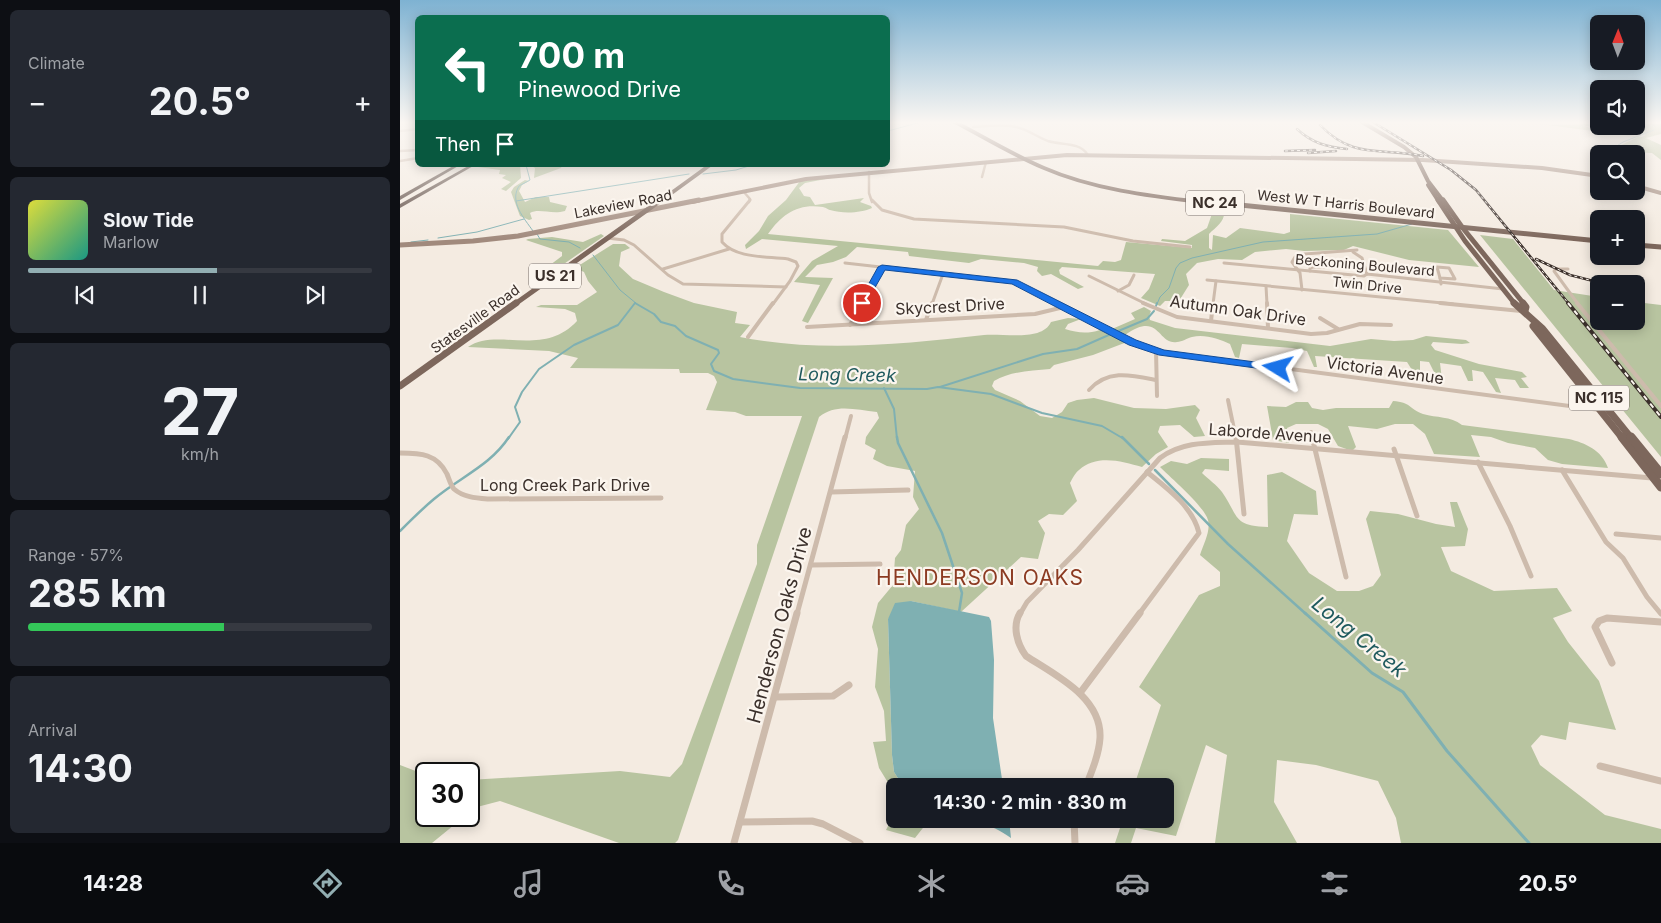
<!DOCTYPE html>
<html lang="en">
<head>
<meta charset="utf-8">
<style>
	body { margin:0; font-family:Inter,sans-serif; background:#242831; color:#f1f3f6; height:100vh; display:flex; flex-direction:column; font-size:19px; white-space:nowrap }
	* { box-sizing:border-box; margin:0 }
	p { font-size:16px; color:#9ea1a6 }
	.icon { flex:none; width:28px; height:28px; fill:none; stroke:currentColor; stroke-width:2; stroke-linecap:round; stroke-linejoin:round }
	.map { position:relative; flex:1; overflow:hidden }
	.side { display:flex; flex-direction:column; gap:10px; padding:10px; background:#0d0f14; width:400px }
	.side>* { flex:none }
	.guide { position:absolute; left:15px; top:15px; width:475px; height:152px; border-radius:8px; box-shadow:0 2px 12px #0003; background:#0b6e4f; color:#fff; overflow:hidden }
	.needle { width:32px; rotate:1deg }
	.fabs { position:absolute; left:1190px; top:15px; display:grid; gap:10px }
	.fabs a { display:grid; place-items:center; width:55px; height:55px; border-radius:8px; background:#171b24; box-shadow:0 2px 12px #0003; font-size:25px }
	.speed { position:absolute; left:15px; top:762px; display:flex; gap:10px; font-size:25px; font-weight:700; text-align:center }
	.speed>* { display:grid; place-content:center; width:65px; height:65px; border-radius:50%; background:#171b24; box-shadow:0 2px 12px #0003; line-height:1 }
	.speed .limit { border:2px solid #111; border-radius:8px; background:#fff; color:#111 }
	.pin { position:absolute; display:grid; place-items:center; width:42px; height:42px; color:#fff; margin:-21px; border:2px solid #fff; border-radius:50%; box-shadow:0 1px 5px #0007 }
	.me { position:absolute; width:55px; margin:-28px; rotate:278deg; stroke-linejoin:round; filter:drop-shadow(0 0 4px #0008) }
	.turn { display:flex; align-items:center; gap:18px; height:105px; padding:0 20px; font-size:22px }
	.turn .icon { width:65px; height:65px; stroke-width:2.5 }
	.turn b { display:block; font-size:35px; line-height:42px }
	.then { display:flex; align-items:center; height:48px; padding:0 20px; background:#0003; gap:10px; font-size:19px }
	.big { font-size:38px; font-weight:700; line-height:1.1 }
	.side .tile { flex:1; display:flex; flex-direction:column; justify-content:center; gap:8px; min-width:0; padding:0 18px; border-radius:8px; background:#242831 }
	.side .dial { align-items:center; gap:0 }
	.dial b { font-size:65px; line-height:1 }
	.song { display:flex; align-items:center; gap:15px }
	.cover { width:60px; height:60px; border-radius:8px; background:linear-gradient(135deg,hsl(60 70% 55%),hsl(170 70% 35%)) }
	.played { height:5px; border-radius:2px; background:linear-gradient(90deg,#92aeb2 55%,#363941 55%) }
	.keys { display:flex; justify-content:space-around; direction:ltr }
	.heat { display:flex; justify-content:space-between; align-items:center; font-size:28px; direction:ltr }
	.charge { height:8px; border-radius:4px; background:linear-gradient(90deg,#34c759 57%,#363941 0) }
	.trip { position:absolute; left:486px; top:778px; width:288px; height:50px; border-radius:8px; background:#171b24; box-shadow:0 2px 12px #0003; font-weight:700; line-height:50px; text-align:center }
	.tab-bar { display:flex; height:80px; justify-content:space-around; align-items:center; background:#090b0e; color:#9ea1a6 }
	.tab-bar .icon { width:35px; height:35px }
	.tab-bar .active { color:#92aeb2 }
	.tab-bar b { font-size:22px; color:#f1f3f6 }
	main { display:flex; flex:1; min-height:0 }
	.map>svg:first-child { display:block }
	.green { fill:#b8c4a0 }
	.water { fill:#7fb0b2 }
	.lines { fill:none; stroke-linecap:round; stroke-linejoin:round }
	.stream-far3 { stroke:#7fb0b2; stroke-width:1 }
	.stream-far2 { stroke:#7fb0b2; stroke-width:2 }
	.stream-far1 { stroke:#7fb0b2; stroke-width:2.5 }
	.stream { stroke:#7fb0b2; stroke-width:3 }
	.minor-far4 { stroke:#cdbbac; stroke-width:2.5 }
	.minor-far3 { stroke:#cdbbac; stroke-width:3 }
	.minor-far2 { stroke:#cdbbac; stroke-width:4 }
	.minor-far1 { stroke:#cdbbac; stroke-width:5 }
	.minor { stroke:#cdbbac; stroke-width:7 }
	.secondary-far1 { stroke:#a18a7d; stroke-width:4 }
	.secondary { stroke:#a18a7d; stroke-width:5 }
	.primary-far3 { stroke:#7d675c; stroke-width:4 }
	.primary-far2 { stroke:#7d675c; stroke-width:5 }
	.primary-far1 { stroke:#7d675c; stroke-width:7 }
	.primary { stroke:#7d675c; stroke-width:9 }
	.motorway { fill:#5c4a42; fill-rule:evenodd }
	.rail-far1-casing { stroke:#3b302b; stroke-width:2.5 }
	.rail-casing { stroke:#3b302b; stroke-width:4 }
	.rail-far1 { stroke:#fbf5ee; stroke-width:1; stroke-dasharray:3; stroke-linecap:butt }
	.rail { stroke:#fbf5ee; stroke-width:2; stroke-dasharray:5; stroke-linecap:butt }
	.route { fill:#1a73e8; stroke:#114b97 }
	.labels { text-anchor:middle; stroke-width:4.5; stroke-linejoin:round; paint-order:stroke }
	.far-street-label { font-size:14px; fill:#3b302b; stroke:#fbf5ee }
	.shield { fill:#fbf5ee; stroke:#756b66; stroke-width:1 }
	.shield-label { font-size:15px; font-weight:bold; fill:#3b302b }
	.street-label { font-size:16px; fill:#3b302b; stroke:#fbf5ee }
	.water-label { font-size:18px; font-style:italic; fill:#1f5a5e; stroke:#fbf5ee }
	.near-street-label { font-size:19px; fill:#3b302b; stroke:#fbf5ee }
	.near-neighbourhood-label { font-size:21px; letter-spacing:1px; fill:#8c3b22; stroke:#fbf5ee }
	.near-water-label { font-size:21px; font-style:italic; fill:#1f5a5e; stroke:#fbf5ee }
</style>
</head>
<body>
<main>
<section class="side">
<div class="tile"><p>Climate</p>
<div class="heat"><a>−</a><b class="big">20.5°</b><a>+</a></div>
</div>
<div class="tile">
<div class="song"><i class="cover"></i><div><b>Slow Tide</b><p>Marlow</p></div></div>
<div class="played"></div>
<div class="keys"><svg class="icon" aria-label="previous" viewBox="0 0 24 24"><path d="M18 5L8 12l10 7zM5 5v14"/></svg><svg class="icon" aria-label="pause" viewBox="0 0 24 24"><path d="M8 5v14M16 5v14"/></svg><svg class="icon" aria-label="next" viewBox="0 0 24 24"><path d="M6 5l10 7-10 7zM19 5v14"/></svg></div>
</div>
<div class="tile dial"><b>27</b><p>km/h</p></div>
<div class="tile"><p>Range · 57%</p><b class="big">285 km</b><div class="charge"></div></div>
<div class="tile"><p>Arrival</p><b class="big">14:30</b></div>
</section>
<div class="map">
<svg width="1261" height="843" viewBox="0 0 1261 843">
	<rect width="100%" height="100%" fill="#f4ebe1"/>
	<!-- green -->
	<g class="green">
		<path d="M1125 122 1150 125 1189 124 1193 126H1185L1196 131 1242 137 1246 135 1229 126H1236V123L1261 124V134L1246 138 1261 145V160L1252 153 1209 151 1238 137Z"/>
		<path d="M81 165H120L121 178 106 191 101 189 111 182 102 178 106 175 99 174 100 170 78 167Z"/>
		<path d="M130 165H162L161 168 134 178 135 168Z"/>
		<path d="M431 178 405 183 399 188 404 196 410 197 415 205 464 198 460 202 471 206 472 208C461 213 443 214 430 210 427 209 427 208 423 207 398 203 382 214 368 234L698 266 703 261 715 262 721 260 726 242 792 248V245L761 241 762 239 785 241 807 228 814 208 824 209C826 221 817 226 809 234V248L812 250 813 235 826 238 840 228 884 234 890 232V214L1048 230 1079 267 1009 260 953 246 944 250 904 251 886 249 855 252 842 260 818 259 797 263 786 274 789 285 779 301H765L760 306 741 298 749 289 755 274 662 267 659 270 660 274 684 287 678 289 651 274 642 276 637 271 638 267 624 263 581 259 569 263 509 256 508 252 457 247 446 257 433 262 417 265 405 277 433 278 408 323 402 321 420 285 394 282 412 261 438 246 362 239 346 249 345 245 359 231 368 216 386 200 400 181Z"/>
		<path d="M125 180 129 181 122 185 119 191 125 202 136 197H149L150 202 167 206 165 211C152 215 139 208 130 213L132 219 129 220 120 216 111 192 114 187Z"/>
		<path d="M201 234 204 236 148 275 144 277H134L162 256V252L126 240 128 239 152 237 183 242Z"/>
		<path d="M1080 235 1113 239 1154 290 1199 297V321H1236V302L1261 305V457Z"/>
		<path d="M213 244H225L230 248 221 252 219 266 233 279 264 292 294 303 337 312 335 323 350 325 340 337C421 353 503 344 584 335 603 333 642 342 651 322L668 318 681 319 668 324 665 329C678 333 687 334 700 330L727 342 693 355 654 365 650 369C631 371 611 371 594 381L592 386 595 390 620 401 640 416 652 418 662 412 668 403 677 400 694 398 734 408 766 409 795 405 800 410 796 418 805 436 794 437 780 425 760 426 758 432 768 447 756 454 742 467C722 461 696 454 679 470 675 473 672 479 670 483L677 501 663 515 649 514 638 521 645 533 638 559 621 557 561 612 511 601 488 619 492 755 494 772 503 786H495V794L479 768 473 742 486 741 484 711 475 687 478 649 472 627 478 603 493 585 495 558 501 550 506 525 519 509 513 497 515 471 487 466 473 459 476 450 465 444 466 437 479 418 477 412C456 410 436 403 419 417L278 840 275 843H219L100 801 77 807 69 813V780L220 771 270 777 282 764 357 564V545L402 416H346L335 412 306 410 317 382 314 376 308 373H280L279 369 170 368 178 358 149 351 68 347C96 327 143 358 177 321L175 313 165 309 136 307 141 305H177L197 292 188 281 184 272 175 268Z"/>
		<path d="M744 307 751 311 749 316 750 320 775 328 930 346 971 339 994 341 1013 340 1026 336 1066 340 1070 343 1062 344 1033 342 1031 345 1035 350 1079 364 1122 372 1127 377 1121 378 1129 388H1120L1115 380 1095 378 1101 393 1096 392 1083 372 1072 370 1073 381H1068L1061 366 1040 363 1042 380H1038L1029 362 1020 361V371L1012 370 1007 362 915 356 917 367H914L907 351 892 348 842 344 839 358 835 357 830 344C819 339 805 334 792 337 787 338 782 342 777 342 757 345 760 310 725 335L712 329 735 319 731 313Z"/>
		<path d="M993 401C1011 402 1009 409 1023 414 1037 418 1050 416 1062 425L1169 439C1185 443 1202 450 1208 468L1162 464 1148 460 1135 448 1108 443 1091 437 1071 435 1080 457 1034 454 1025 434 1013 424H995L977 429 948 426 956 447 952 451 938 446 928 429 918 424H896L887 428 889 443 873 440 867 406 886 407 896 402H908L912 408 923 410 936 408H989Z"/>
		<path d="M801 458 829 459V471L805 469 802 473C808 479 817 485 822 492 839 516 832 526 868 527L867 475 882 472 916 491 918 515 894 514 887 541 909 573 937 591H959L973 586 981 575 966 519 970 511 998 514 1036 524 1055 527 1050 502H1057L1068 529 1065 546 1041 547 1051 571 1094 591 1157 588 1172 611 1153 618 1168 642 1199 681 1216 730 1169 722 1166 740 1141 735 1131 746 1140 765 1205 815 1261 829V843H1001L996 818 978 781 916 765 877 760 874 802 897 843H815L827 755 806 745 776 836 736 828 731 843H715L723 819H765V786H734L761 705 739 687 799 595 820 586V572L800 555C803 545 811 531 808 520 804 506 771 478 760 467L771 461 787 464Z"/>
		<path d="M0 765 26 775V816H65L32 843H0Z"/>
		<path d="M495 812V819H530L515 838 486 830Z"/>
	</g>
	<!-- water -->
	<g class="water">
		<path d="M511 601 589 617 591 621 594 660 593 718 603 786H503L494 772 492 755 488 619 495 603Z"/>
		<path d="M543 819H609L611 838C589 822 572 821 547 821Z"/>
	</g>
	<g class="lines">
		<!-- stream-far3 -->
		<g class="stream-far3">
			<path d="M1236 125 1248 127"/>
			<path d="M488 131 521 122"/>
			<path d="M1204 154 1223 142 1254 130"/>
			<path d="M1199 156 1190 161 1199 165"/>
			<path d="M126 165 130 180 119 186C109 202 124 218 133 231"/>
			<path d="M303 174 336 170 352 165"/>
			<path d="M116 201 289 174"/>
			<path d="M137 234 140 239 169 242 180 248"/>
			<path d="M38 238 77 232 124 219"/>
			<path d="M11 242 28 240"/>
			<path d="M193 255 220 290 237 304"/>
			<path d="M757 304 760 297 769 288 776 268 780 263 792 258 863 242 977 234 1012 224"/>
		</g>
		<!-- stream-far2 -->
		<g class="stream-far2">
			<path d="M235 303 254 314 261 322 275 326 286 336 318 350 319 353 311 364 314 371 333 379 400 388 527 389 538 387 591 394 642 413 702 426 724 439"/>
			<path d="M756 306 757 303"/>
			<path d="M716 332 747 319 754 311"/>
			<path d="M540 387 643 354 677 349 711 334"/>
			<path d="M484 388 494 409 497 439"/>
			<path d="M108 439 120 422 115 407 122 392 139 369 174 345 218 325 235 303"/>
		</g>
		<!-- stream-far1 -->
		<g class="stream-far1">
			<path d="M497 437 498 443 542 533 562 593 559 612"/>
			<path d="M722 437 749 464"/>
			<path d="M755 470 828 544 906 614"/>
			<path d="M0 531C11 520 22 509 34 499 60 477 90 466 109 437"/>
		</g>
		<!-- stream -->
		<path class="stream" d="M905 613 972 673 1003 692 1047 751 1129 843"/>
		<!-- minor-far4 -->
		<g class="minor-far4">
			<path d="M1213 126 1215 129"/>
			<path d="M573 127C587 126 602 124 616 127 627 129 637 137 648 141 660 145 680 142 687 154"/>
			<path d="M0 131 18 129"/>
			<path d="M0 151 18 150"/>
			<path d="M0 161 18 158"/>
			<path d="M469 172V193L472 202"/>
			<path d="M582 177 586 162"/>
			<path d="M343 191 350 199 349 202"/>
		</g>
		<!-- minor-far3 -->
		<g class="minor-far3">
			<path d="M350 200 322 234V242C337 259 367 256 388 259L396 262 398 266 390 281 373 304"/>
			<path d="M472 200 482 210 514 219 664 227 733 241 790 247"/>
			<path d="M207 238 224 240 234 245 268 275 283 284 386 287"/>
			<path d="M953 252 962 258 967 274"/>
			<path d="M445 263 614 282 657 304"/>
			<path d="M824 263 964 276 967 274 1103 289"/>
			<path d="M1037 267 1049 268 1055 279 1040 278Z"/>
			<path d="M263 269 329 249"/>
			<path d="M1168 269H1156L1154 271 1178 304"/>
			<path d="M910 271V268L913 267 964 266"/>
			<path d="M689 276 746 304"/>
			<path d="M1040 278 1041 284"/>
			<path d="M807 280 1053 304"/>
			<path d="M866 286 867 304"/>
			<path d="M902 290 900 273 892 262 895 257 905 254 957 250"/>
			<path d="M718 291 729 285 734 275"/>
			<path d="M462 304 483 267"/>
			<path d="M532 304 543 274"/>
			<path d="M813 304 816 281"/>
		</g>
		<!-- minor-far2 -->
		<g class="minor-far2">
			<path d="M655 303 733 343 763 352 1200 410"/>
			<path d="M743 303 777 317 911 334 927 333 960 324 991 325"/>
			<path d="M867 303 868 328"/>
			<path d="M1040 303 1121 311"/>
			<path d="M1177 303 1261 406"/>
			<path d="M920 318 938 329"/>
			<path d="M526 320 532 303"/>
			<path d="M811 321 813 303"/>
			<path d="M450 325 462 303"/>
			<path d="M407 327 635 314 664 307"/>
			<path d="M348 337 373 303"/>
			<path d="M756 350 757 396"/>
			<path d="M689 390C708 369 731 375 756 380"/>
			<path d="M828 400 836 439"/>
			<path d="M911 432 913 439"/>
			<path d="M445 439 451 416"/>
		</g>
		<!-- minor-far1 -->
		<g class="minor-far1">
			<path d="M836 437 844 514"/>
			<path d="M912 437 946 577"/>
			<path d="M994 449 1017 516"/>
			<path d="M0 453C21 453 37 454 47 474 49 479 51 486 54 489 63 497 76 498 88 499L261 498"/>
			<path d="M1078 462 1110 526 1131 576"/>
			<path d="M1162 470 1206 542 1223 558 1247 597 1261 614"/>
			<path d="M431 492 508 490"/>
			<path d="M1216 534 1261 538"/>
			<path d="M411 565 480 564"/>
			<path d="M397 614 445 437"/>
			<path d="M620 614 627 602 678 550 760 458C783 441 810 443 837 442L1252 478"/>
			<path d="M739 614 799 533C793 507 767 488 747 472"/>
		</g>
		<!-- minor -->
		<g class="minor">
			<path d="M620 613C612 626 617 644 626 656 655 675 702 697 700 738 699 754 692 771 686 786"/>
			<path d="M1212 663 1195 627 1199 621 1207 618 1261 622"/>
			<path d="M680 693 740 613"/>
			<path d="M375 697 433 696 449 685"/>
			<path d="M1200 766 1261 781"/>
			<path d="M674 819 675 843"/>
			<path d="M340 822 412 821 423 824 460 843"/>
			<path d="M334 843 397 613"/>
		</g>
		<!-- secondary-far1 -->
		<g class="secondary-far1">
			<path d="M1236 186 1261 193"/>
			<path d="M292 202 406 179 667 155 1023 160 1142 168 1199 176"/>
		</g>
		<!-- secondary -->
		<path class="secondary" d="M0 245 73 241 118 236 299 200"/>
		<!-- primary-far3 -->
		<g class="primary-far3">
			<path d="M555 122C584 137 613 155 644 168 692 189 749 196 801 202"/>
			<path d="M962 122 1004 147 1016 157 1028 181 1044 202"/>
			<path d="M1028 185 1039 202"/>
			<path d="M259 202 310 165"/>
		</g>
		<!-- primary-far2 -->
		<g class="primary-far2">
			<path d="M791 200 1199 241"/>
			<path d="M1038 200 1065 241 1115 304"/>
			<path d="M1043 200 1062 227 1124 304"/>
			<path d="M1236 245 1261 247"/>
			<path d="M115 304 261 200"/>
		</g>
		<!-- primary-far1 -->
		<g class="primary-far1">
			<path d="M1114 303 1142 328 1232 439"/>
			<path d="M1123 303 1126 307 1125 311"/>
			<path d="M1135 324 1133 326 1223 439"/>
			<path d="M0 386 116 303"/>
		</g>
		<!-- primary -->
		<g class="primary">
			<path d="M1222 437 1261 487"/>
			<path d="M1231 437 1261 474"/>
		</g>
		<!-- motorway -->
		<g class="motorway">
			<path d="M55 165H60L0 200V196Z"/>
			<path d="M70 165H75L0 208V204Z"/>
		</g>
		<defs>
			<g id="rail-far1">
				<path d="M973 122 1051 170 1076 190 1169 304"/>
				<path d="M920 125C954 160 980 147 1023 156"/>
				<path d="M897 129C912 143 927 147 947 149"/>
				<path d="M885 151 915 150"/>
				<path d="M908 153 936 151"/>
				<path d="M1136 259 1170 275 1205 284"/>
			</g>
			<path id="rail" d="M1168 303 1261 417"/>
		</defs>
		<!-- rail-far1 casing -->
		<use href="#rail-far1" class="rail-far1-casing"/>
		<!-- rail casing -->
		<use href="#rail" class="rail-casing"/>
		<!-- rail-far1 -->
		<use href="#rail-far1" class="rail-far1"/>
		<!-- rail -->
		<use href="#rail" class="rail"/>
	</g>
	<!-- sky -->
	<linearGradient id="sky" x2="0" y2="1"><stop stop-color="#7eb2d2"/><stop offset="0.51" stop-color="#faf6f2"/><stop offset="1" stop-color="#faf6f2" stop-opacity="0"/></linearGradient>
	<rect width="1261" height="240" fill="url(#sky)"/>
	<!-- route -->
	<path class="route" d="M482 265 617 280 736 340 764 350 878 365 883 368 878 371 759 355 729 345 612 284 485 270 465 305H459L458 303 478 267Z"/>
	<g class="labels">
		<!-- far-street labels -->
		<g class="far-street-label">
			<text transform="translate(223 204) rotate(-11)" y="5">Lakeview Road</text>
			<text transform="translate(946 204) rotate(6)" y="5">West W T Harris Boulevard</text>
			<text transform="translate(965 265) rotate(5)" y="5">Beckoning Boulevard</text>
			<text transform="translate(967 285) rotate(6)" y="5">Twin Drive</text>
			<text transform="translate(75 319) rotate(-36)" y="5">Statesville Road</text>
		</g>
		<!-- shield labels -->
		<g class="shield">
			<rect x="786" y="190.5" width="58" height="25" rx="4"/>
			<rect x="129" y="263.5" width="52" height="25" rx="4"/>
			<rect x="1169" y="385.5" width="60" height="25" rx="4"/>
		</g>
		<g class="shield-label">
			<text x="815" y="208">NC 24</text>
			<text x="155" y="281">US 21</text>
			<text x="1199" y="403">NC 115</text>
		</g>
		<!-- street labels -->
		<g class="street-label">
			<text transform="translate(550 306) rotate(-3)" y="6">Skycrest Drive</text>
			<text transform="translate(838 310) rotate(8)" y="6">Autumn Oak Drive</text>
			<text transform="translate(985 370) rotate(8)" y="6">Victoria Avenue</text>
			<text transform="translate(870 433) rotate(4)" y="6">Laborde Avenue</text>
			<text x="165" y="491">Long Creek Park Drive</text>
		</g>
		<!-- water labels -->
		<g class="water-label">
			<text transform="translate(447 375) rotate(1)" y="6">Long Creek</text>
		</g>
		<!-- near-street labels -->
		<g class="near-street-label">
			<text transform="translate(379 625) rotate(-75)" y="7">Henderson Oaks Drive</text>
		</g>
		<!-- near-neighbourhood labels -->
		<g class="near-neighbourhood-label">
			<text x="580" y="585">HENDERSON OAKS</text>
		</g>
		<!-- near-water labels -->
		<g class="near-water-label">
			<text transform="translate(959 637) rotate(39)" y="7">Long Creek</text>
		</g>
	</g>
</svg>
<div class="fabs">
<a><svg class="needle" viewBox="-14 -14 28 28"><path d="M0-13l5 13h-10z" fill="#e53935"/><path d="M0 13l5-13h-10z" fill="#9ea1a6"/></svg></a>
<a><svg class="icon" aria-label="sound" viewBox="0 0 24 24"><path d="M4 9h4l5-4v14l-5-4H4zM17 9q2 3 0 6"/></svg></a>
<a><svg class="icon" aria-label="search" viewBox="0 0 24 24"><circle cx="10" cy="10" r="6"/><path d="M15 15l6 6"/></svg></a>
<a>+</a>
<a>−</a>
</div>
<div class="speed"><div class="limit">30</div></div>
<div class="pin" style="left:462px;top:303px;background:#d93025"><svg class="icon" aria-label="arrive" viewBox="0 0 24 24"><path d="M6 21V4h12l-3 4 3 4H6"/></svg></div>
<svg class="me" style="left:878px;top:368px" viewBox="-20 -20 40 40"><path d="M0-17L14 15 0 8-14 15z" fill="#1a73e8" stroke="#fff" stroke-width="4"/></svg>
<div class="trip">14:30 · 2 min · 830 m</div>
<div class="guide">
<div class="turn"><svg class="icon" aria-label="left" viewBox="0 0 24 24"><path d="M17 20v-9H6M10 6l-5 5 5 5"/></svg><div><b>700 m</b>Pinewood Drive</div></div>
<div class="then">Then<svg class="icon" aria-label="arrive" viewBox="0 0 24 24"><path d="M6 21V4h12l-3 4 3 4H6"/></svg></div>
</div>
</div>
</main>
<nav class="tab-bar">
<b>14:28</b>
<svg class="icon active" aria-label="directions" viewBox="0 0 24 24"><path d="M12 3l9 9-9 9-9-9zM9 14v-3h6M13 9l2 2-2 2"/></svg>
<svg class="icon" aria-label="music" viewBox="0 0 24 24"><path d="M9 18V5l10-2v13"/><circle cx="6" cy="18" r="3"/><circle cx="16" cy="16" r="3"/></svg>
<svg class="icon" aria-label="phone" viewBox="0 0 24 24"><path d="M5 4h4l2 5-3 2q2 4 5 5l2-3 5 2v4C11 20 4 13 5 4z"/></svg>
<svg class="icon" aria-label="climate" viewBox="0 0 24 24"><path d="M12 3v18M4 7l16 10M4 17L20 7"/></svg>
<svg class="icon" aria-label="car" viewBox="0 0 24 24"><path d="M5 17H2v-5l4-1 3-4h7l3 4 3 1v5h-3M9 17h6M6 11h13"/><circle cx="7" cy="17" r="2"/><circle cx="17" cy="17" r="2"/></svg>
<svg class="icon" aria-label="filters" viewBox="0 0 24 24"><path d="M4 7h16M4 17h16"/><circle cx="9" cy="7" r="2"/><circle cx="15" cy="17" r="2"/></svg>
<b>20.5°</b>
</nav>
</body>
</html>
